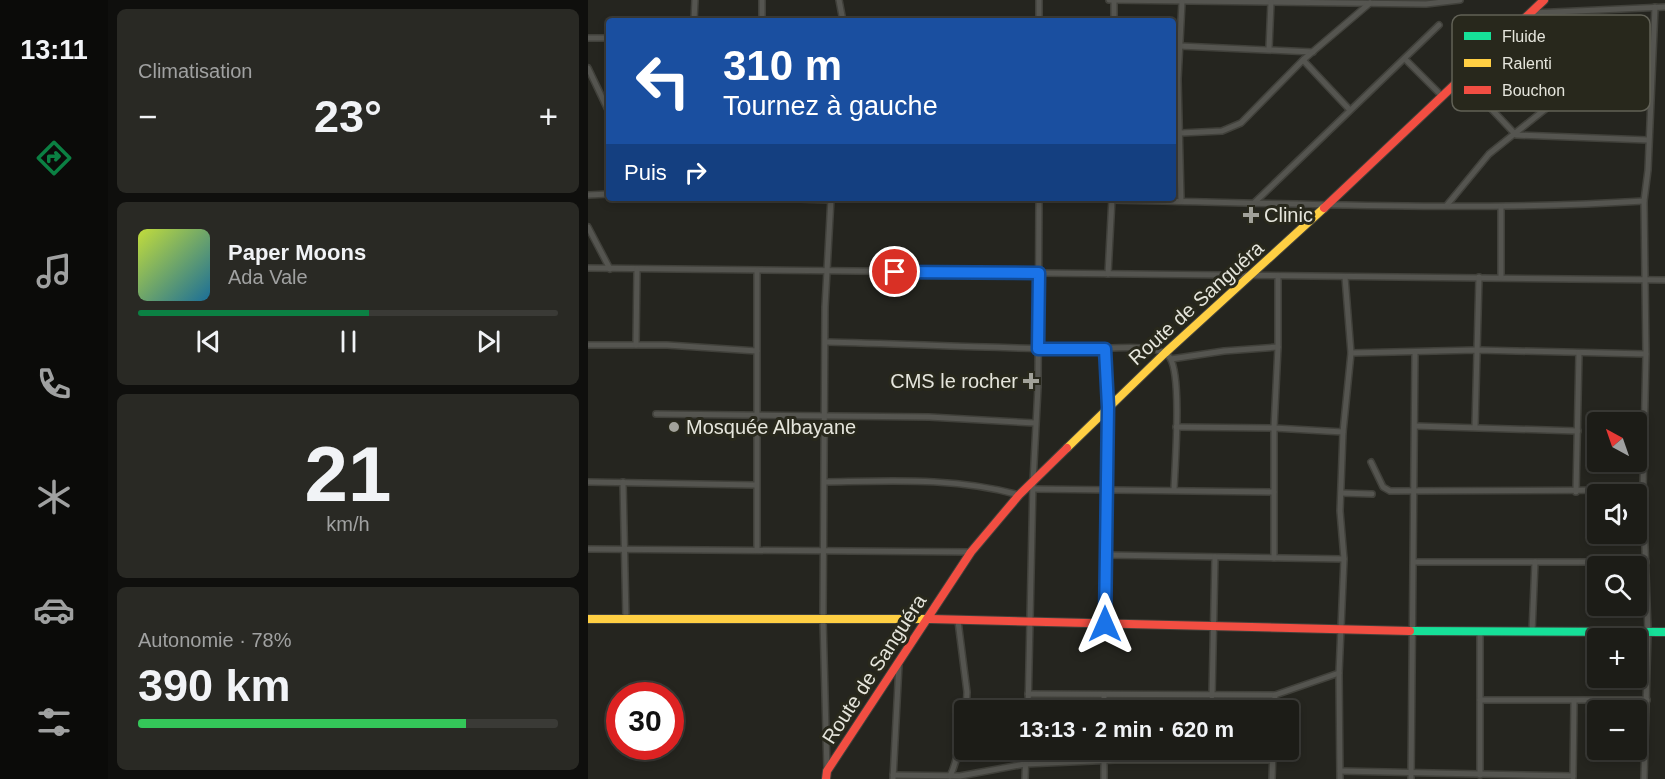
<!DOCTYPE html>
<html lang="fr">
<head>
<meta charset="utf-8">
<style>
	body { margin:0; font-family:Helvetica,sans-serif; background:#292924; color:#f1f3f6; height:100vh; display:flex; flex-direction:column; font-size:22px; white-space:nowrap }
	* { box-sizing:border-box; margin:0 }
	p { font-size:20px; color:#a0a1a1 }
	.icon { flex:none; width:33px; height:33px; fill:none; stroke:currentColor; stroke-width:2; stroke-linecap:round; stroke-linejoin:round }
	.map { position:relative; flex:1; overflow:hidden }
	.drawer { display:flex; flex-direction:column; gap:9px; padding:9px; background:#0f0f0d; width:480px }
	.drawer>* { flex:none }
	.guide { position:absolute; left:18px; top:18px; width:570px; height:183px; border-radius:6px; box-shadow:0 3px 9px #0003,0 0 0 2px #3a3a36; background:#1a4fa0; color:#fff; overflow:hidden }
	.needle { width:39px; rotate:320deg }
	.controls { position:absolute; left:999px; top:412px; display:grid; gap:12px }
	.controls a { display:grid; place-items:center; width:60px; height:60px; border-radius:6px; background:#1c1c17; box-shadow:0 3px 9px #0003,0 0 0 2px #3a3a36; font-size:30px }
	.speed { position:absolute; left:18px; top:682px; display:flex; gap:12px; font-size:30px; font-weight:700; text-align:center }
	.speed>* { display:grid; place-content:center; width:78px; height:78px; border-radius:50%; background:#1c1c17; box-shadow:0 3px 9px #0003,0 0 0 2px #3a3a36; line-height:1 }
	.speed .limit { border:9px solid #d22; background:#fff; color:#111 }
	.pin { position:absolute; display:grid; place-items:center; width:51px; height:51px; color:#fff; margin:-26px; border:3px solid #fff; border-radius:50%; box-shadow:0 2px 6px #0007 }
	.me { position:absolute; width:66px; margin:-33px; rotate:0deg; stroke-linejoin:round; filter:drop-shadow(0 0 4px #0008) }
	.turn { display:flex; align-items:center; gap:21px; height:126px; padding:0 18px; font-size:27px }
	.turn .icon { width:78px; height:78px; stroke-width:2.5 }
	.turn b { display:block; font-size:42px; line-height:51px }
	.then { display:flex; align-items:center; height:57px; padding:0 18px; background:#0003; gap:12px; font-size:22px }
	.big { font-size:45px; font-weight:700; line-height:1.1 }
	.drawer .tile { flex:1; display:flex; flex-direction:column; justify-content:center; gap:9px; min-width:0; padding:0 21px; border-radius:9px; background:#292924 }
	.drawer .dial { align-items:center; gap:0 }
	.dial b { font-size:78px; line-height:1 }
	.song { display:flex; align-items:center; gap:18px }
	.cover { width:72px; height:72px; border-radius:9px; background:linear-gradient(135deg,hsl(70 70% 55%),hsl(200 70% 35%)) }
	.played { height:6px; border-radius:3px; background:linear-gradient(90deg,#0b8043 55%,#3a3a36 55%) }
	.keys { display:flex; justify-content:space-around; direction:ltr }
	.heat { display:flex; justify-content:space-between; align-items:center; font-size:33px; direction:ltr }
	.charge { height:9px; border-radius:4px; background:linear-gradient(90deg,#34c759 78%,#3a3a36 0) }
	.trip { position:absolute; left:366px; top:700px; width:345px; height:60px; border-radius:6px; background:#1c1c17; box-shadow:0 3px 9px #0003,0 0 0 2px #3a3a36; font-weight:700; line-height:60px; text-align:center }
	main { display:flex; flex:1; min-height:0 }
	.menu { display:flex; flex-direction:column; width:108px; justify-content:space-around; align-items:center; background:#0b0b09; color:#a0a1a1 }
	.menu .icon { width:42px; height:42px }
	.menu .current { color:#0b8043 }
	.menu b { font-size:27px; color:#f1f3f6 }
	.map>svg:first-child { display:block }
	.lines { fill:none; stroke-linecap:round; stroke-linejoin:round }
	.street-casing { stroke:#41413b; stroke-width:8 }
	.fast-casing { stroke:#41413b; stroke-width:10 }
	.slow-casing { stroke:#41413b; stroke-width:10 }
	.jam-casing { stroke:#41413b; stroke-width:10 }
	.street { stroke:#555550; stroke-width:5 }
	.fast { stroke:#16e098; stroke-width:8 }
	.slow { stroke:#ffcf43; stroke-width:8 }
	.jam { stroke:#f24e42; stroke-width:8 }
	.route-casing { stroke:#114b97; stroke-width:15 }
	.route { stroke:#1a73e8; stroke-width:10 }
	.poi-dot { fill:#a2a29a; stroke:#28281c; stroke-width:2 }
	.labels { text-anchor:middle; stroke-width:6; stroke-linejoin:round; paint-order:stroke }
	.poi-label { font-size:20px; fill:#e5e5dc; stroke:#28281c; text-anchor:start }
	.street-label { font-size:20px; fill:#e5e5dc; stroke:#28281c }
	.key { fill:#28281c; stroke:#616156; stroke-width:1.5 }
	.key-label { font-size:16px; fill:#e5e5dc }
</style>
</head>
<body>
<main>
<nav class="menu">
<b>13:11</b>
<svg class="icon current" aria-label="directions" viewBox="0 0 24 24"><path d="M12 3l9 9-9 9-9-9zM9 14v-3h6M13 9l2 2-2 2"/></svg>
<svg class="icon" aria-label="music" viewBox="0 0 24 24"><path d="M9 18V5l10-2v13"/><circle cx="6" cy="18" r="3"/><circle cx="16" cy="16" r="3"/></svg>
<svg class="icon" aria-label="phone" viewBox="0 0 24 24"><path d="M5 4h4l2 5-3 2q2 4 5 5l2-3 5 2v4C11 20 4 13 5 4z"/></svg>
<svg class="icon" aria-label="climate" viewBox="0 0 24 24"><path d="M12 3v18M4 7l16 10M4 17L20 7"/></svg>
<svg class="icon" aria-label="car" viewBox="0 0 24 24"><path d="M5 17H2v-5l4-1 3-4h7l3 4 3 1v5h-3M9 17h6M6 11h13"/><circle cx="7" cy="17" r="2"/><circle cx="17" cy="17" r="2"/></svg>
<svg class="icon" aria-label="filters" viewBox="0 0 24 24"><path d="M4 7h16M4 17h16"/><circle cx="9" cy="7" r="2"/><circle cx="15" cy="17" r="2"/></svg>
</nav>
<section class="drawer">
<div class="tile"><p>Climatisation</p>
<div class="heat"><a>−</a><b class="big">23°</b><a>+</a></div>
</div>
<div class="tile">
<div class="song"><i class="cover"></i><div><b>Paper Moons</b><p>Ada Vale</p></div></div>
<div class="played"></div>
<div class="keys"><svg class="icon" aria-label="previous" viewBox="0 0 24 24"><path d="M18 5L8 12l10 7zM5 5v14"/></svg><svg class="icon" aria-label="pause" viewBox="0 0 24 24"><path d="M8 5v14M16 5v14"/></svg><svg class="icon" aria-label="next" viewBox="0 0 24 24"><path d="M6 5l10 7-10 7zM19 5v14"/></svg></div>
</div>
<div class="tile dial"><b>21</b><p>km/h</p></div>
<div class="tile"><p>Autonomie · 78%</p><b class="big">390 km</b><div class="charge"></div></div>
</section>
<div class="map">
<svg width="1077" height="779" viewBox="0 0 1077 779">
	<rect width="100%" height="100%" fill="#25251f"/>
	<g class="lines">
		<defs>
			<g id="street">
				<path d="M174 0V21"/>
				<path d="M251 0 255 21"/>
				<path d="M521 0 838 4 872 0"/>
				<path d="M944 13 1077 7"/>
				<path d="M106 21 107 0"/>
				<path d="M451 21V0"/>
				<path d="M526 21V0"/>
				<path d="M0 38H21"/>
				<path d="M592 46 725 52"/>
				<path d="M681 48 683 2"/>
				<path d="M817 59 854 96"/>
				<path d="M715 60 761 109"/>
				<path d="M0 68 21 112"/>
				<path d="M874 78 928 135 1060 140"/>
				<path d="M593 133 634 131 653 123 715 60 782 3"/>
				<path d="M0 195 21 194"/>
				<path d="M182 198 242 200"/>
				<path d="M524 200C701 203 879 212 1056 201"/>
				<path d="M593 201 590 79 594 2"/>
				<path d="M666 203 851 25"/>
				<path d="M859 205 901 154 985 87 1000 82 1062 81"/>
				<path d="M0 227 22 269"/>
				<path d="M0 268 1077 280"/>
				<path d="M520 274 524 198"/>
				<path d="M913 277V207"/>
				<path d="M238 342C326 344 414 349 503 349 520 349 572 342 582 358 594 377 587 464 586 490"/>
				<path d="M0 345H79L169 351"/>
				<path d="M48 345 49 269"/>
				<path d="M763 353 889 350 1058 354"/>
				<path d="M583 359 636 351 690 347"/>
				<path d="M68 414 341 417 447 423"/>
				<path d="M827 426 990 431"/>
				<path d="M588 427 686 428 755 432"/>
				<path d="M887 427 891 277"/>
				<path d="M783 462 795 487 802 491 1055 490"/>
				<path d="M0 482 168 485"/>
				<path d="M35 482 38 619"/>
				<path d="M237 482C301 481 368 477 431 495"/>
				<path d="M445 489 686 492"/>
				<path d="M988 492 991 353"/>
				<path d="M753 493 784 494"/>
				<path d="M0 549 383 552"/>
				<path d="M169 550V271"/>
				<path d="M518 555 756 559"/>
				<path d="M686 558V428L690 347V276"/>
				<path d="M826 562H1058"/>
				<path d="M370 621 379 692 378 711"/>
				<path d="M517 624 520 407 517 349"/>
				<path d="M892 631V775"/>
				<path d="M944 632 947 562"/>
				<path d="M440 694 687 695 751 673"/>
				<path d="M624 696 627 557"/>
				<path d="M892 700H1059"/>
				<path d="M440 711 445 482 450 387 451 198"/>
				<path d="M516 711V695"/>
				<path d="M686 711 687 695"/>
				<path d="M239 771 235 619 237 307 243 198"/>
				<path d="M752 771 985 776"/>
				<path d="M305 775 372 776 437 764 527 760H684"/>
				<path d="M362 776C371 759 371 739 376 720"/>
				<path d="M985 777 986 701"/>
				<path d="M305 779 311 664"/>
				<path d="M437 779 438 750"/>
				<path d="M516 779V750"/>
				<path d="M684 779 685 750"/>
				<path d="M752 779 751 673 756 559 752 511 755 432 763 353 757 277"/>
				<path d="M823 779 827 353"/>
				<path d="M1056 779 1060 632 1055 490 1058 354 1056 201 1060 170 1067 7"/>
			</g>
			<path id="fast" d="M822 631 1077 632"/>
			<g id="slow">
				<path d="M479 448 577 353 736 208"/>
				<path d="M0 619H343"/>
			</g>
			<g id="jam">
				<path d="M736 208 956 0"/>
				<path d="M343 619 822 631"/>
				<path d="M238 779 239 771 383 552 431 495 479 448"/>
			</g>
		</defs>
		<!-- street casing -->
		<use href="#street" class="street-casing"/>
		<!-- fast casing -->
		<use href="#fast" class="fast-casing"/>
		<!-- slow casing -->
		<use href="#slow" class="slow-casing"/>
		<!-- jam casing -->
		<use href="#jam" class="jam-casing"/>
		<!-- street -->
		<use href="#street" class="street"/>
		<!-- fast -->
		<use href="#fast" class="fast"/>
		<!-- slow -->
		<use href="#slow" class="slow"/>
		<!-- jam -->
		<use href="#jam" class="jam"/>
	</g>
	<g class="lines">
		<defs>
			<path id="route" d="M307 272 451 273 450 349H517L520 407 517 624"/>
		</defs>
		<!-- route casing -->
		<use href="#route" class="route-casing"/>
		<!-- route -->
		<use href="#route" class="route"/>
	</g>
	<!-- markers -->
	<g class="poi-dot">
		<path d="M660 206h6v6h6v6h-6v6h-6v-6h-6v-6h6z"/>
		<path d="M440 372h6v6h6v6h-6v6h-6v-6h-6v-6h6z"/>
		<circle cx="86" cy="427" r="6"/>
	</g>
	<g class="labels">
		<!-- poi labels -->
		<g class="poi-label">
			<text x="676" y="222">Clinic</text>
			<text x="430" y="388" text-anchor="end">CMS le rocher</text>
			<text x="98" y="434">Mosquée Albayane</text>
		</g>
		<!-- street labels -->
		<g class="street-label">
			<text transform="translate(608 303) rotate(-42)" y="7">Route de Sanguéra</text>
			<text transform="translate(286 669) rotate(-57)" y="7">Route de Sanguéra</text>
		</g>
	</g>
	<!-- legend -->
	<rect x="864" y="15" width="198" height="96" rx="9" class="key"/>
	<rect x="876" y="32" width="27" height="8" fill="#16e098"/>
	<rect x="876" y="59" width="27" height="8" fill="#ffcf43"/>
	<rect x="876" y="86" width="27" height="8" fill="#f24e42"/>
	<g class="key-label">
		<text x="914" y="42">Fluide</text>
		<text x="914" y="69">Ralenti</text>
		<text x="914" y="96">Bouchon</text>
	</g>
</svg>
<div class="controls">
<a><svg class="needle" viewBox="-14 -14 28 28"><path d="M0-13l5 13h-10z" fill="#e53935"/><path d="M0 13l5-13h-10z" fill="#a0a1a1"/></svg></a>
<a><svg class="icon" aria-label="sound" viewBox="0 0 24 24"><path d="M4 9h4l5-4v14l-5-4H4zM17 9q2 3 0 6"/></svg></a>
<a><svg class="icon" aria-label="search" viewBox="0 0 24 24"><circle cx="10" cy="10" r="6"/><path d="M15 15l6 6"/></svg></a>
<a>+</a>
<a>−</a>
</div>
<div class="speed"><div class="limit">30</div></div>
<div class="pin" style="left:307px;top:272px;background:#d93025"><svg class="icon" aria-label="arrive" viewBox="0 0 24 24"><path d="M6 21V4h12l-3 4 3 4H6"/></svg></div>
<svg class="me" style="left:517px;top:624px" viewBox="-20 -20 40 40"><path d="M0-17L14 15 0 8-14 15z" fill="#1a73e8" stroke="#fff" stroke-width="4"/></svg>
<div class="trip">13:13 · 2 min · 620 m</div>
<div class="guide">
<div class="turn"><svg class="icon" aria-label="left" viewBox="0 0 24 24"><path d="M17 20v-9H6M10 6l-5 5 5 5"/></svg><div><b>310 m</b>Tournez à gauche</div></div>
<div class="then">Puis<svg class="icon" aria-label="right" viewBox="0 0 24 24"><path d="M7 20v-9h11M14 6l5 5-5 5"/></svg></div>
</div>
</div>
</main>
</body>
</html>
